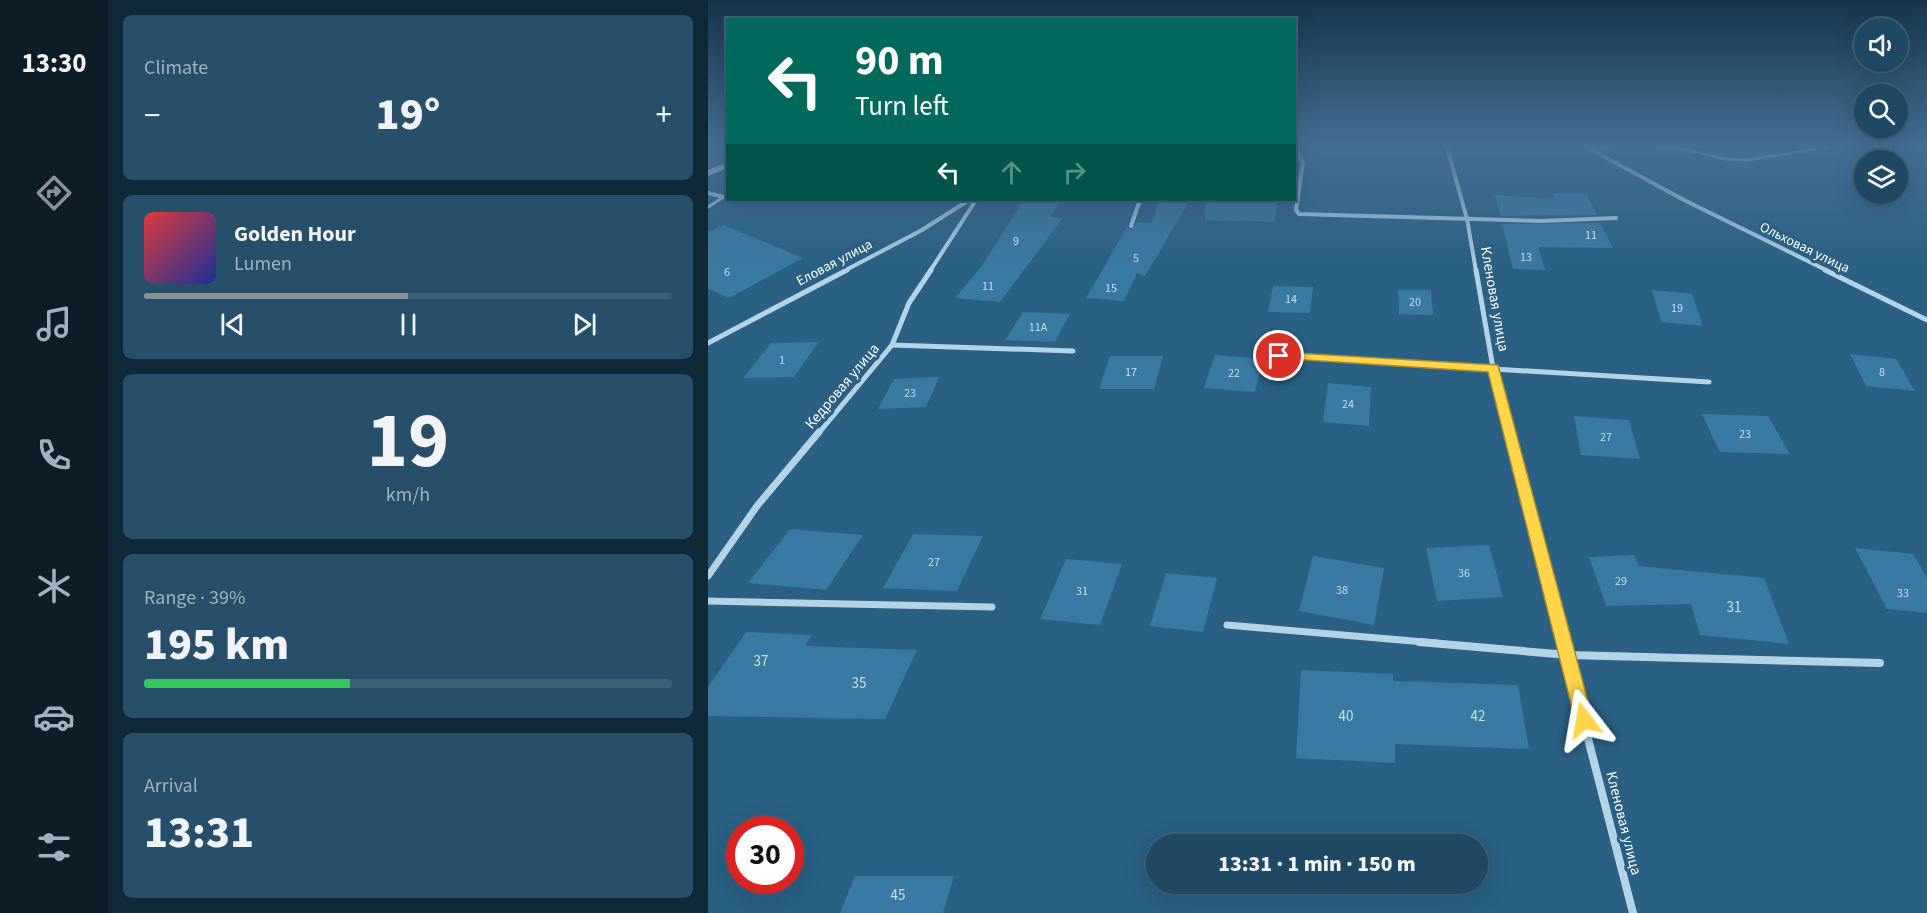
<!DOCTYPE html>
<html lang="en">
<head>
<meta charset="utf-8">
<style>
	body { margin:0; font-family:"Source Sans 3",sans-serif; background:#274f69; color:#f1f3f6; height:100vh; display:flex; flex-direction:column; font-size:22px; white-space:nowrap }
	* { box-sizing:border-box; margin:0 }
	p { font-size:20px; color:#a1b2be }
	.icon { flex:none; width:33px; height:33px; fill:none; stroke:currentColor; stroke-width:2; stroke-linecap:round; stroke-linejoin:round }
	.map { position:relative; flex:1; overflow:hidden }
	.drawer { display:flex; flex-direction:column; gap:15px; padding:15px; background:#112836; width:600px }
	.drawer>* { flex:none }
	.banner { position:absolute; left:18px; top:18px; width:570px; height:183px; border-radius:0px; box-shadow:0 6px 24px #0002,0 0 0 2px #3c6078; background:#00695c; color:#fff; overflow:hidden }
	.fabs { position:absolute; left:1146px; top:18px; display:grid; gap:12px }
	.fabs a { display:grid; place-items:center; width:54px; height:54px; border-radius:50%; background:#1f4863; box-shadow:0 6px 24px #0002,0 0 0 2px #3c6078; font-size:30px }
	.speed { position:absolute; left:18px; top:816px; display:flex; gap:12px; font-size:30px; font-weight:700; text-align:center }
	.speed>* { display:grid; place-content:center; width:78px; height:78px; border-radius:50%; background:#1f4863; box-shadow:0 6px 24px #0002,0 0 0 2px #3c6078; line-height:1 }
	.speed .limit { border:9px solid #d22; background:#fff; color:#111 }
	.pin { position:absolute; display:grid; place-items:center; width:51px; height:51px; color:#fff; margin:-26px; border:3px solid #fff; border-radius:50%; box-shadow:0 2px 6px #0007 }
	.me { position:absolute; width:66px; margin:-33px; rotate:346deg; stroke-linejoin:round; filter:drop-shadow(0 0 4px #0008) }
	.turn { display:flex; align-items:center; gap:21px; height:126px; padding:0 30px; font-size:27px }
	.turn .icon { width:78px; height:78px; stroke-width:2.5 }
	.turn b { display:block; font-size:42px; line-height:51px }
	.lanes { display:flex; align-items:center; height:57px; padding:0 30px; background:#0003; justify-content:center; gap:30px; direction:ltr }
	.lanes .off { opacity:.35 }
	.big { font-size:45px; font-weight:800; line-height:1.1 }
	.drawer .widget { flex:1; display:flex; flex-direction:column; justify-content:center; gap:9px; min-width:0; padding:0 21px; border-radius:9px; background:#274f69 }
	.drawer .dial { align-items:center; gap:0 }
	.dial b { font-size:78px; line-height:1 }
	.song { display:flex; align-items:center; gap:18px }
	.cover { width:72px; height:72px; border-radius:9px; background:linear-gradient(135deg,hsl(0 70% 55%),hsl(230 70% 35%)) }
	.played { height:6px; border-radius:3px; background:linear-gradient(90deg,#8c9099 50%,#3c6078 50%) }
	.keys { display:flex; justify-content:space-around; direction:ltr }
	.heat { display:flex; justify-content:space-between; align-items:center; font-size:33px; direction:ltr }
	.charge { height:9px; border-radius:4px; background:linear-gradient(90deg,#34c759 39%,#3c6078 0) }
	.trip { position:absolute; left:438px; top:834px; width:342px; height:60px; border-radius:30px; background:#1f4863; box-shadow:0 6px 24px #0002,0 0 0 2px #3c6078; font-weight:800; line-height:60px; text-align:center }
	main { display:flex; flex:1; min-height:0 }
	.dock { display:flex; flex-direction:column; width:108px; justify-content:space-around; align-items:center; background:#0c1d28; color:#a1b2be }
	.dock .icon { width:42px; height:42px }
	.dock .selected { color:#8c9099 }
	.dock b { font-size:27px; color:#f1f3f6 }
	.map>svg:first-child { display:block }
	.building { fill:#3a79a1 }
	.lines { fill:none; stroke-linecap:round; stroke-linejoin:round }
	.service { stroke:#b3d3e7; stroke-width:3 }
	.minor-far3 { stroke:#b3d3e7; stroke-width:4 }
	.minor-far2 { stroke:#b3d3e7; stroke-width:5 }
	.minor-far1 { stroke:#b3d3e7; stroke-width:7 }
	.minor { stroke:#b3d3e7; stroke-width:8 }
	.primary { fill:#f5fafe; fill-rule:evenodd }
	.route { fill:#ffd54a; stroke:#a68a30; stroke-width:1.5 }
	.labels { text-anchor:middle; stroke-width:6; stroke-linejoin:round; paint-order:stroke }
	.number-label { font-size:12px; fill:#cedee8 }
	.far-street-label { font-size:14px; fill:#fff; stroke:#296084 }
	.street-label { font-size:15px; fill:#fff; stroke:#296084 }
	.near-number-label { font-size:15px; fill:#cedee8 }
</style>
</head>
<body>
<main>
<nav class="dock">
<b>13:30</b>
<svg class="icon selected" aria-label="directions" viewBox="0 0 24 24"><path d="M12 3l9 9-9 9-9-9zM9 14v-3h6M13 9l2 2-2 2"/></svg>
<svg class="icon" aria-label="music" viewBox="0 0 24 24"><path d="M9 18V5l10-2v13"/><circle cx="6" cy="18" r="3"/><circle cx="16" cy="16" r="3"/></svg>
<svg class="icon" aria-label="phone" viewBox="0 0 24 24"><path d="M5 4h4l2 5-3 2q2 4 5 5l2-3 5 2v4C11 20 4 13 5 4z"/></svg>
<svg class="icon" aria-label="climate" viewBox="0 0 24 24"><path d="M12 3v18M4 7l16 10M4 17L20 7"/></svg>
<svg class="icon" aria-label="car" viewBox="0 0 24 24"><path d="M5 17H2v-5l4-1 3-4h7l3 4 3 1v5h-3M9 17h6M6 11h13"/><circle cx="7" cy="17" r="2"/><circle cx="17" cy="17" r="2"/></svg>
<svg class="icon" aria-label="filters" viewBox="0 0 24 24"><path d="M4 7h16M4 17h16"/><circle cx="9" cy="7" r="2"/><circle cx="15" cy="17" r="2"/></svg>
</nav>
<section class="drawer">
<div class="widget"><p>Climate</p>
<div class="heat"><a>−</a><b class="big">19°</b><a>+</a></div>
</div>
<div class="widget">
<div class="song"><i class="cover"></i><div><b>Golden Hour</b><p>Lumen</p></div></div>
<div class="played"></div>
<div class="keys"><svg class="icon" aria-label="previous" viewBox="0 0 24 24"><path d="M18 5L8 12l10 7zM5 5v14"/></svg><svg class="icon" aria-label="pause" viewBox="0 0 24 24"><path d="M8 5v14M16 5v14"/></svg><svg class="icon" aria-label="next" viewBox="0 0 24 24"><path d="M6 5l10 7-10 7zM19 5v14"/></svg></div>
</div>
<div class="widget dial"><b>19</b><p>km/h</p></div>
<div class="widget"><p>Range · 39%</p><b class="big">195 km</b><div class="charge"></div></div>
<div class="widget"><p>Arrival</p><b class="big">13:31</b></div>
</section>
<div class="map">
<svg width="1219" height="913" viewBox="0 0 1219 913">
	<rect width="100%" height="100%" fill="#296084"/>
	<!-- building -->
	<g class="building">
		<path d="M844 193H878L889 215 792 216 787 195 847 199Z"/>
		<path d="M316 200H353L342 217 355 218 292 302 247 298 273 267Z"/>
		<path d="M451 200H482L437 276 429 273 416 301 378 298 419 227 423 230 429 222 444 223Z"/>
		<path d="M497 200H570L566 222 497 220Z"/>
		<path d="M892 223 905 248 830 247 837 270 805 269 794 224Z"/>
		<path d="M16 225 95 258 21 298 0 289V232Z"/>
		<path d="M565 286 605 287 602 313 560 312Z"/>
		<path d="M690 290H723L725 315 691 314Z"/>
		<path d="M944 290 984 294 995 326 953 322Z"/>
		<path d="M315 312 362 314 347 342 297 340Z"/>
		<path d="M111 342 86 377 35 378 63 343Z"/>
		<path d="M1142 354 1188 359 1207 391 1158 386Z"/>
		<path d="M507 355 555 359 547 392 496 388Z"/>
		<path d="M402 356H455L446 389H391Z"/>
		<path d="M231 377 218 407 170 409 186 379Z"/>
		<path d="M620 383 663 387 661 426 615 422Z"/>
		<path d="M994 414 1060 416 1082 454 1012 452Z"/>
		<path d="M866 416 921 420 932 459 873 455Z"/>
		<path d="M82 529 155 535 118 590 40 583Z"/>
		<path d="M205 534 275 536 249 591 175 588Z"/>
		<path d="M781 545 795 597 729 601 718 548Z"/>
		<path d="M1147 548 1205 554 1219 578V613L1179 609Z"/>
		<path d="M926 555 931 566 1056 578 1081 644 992 635 983 604 898 606 881 557Z"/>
		<path d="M605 556 676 568 666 625 591 611Z"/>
		<path d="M358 559 414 564 392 625 332 619Z"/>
		<path d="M458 573 509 578 495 632 442 626Z"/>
		<path d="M38 632 104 635 97 646 209 650 177 719 0 716V687Z"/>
		<path d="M593 670 685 674V681L810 685 821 749 687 744V763L588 758Z"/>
		<path d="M147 876H246L235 913H132Z"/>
	</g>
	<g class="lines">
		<!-- service -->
		<g class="service">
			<path d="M924 144 981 150 1017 159 1039 160 1119 147"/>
			<path d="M0 207 14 198"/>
		</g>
		<!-- minor-far3 -->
		<g class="minor-far3">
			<path d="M738 144 759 219 768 271"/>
			<path d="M873 144 976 200 1120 271"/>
			<path d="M586 145 595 162 588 210 591 214 833 221 908 218"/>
			<path d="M881 148 921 144"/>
			<path d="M0 193 20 198"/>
			<path d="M33 200H45"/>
			<path d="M423 226 432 200"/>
			<path d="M136 271 214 230 261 200"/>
			<path d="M222 271 268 200"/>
		</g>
		<!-- minor-far2 -->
		<g class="minor-far2">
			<path d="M768 270 785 368 802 434"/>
			<path d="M1117 270 1219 320"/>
			<path d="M0 343 139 270"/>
			<path d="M184 345 365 351"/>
			<path d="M571 356 1001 382"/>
			<path d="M110 434 184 345 201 303 223 270"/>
		</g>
		<!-- minor-far1 -->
		<g class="minor-far1">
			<path d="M801 432 856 643"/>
			<path d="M0 576 49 506 111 432"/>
			<path d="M0 601 284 607"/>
			<path d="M519 625 728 643"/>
		</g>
		<!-- minor -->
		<g class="minor">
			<path d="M711 642 860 655 1172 663"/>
			<path d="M855 642 925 913"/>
		</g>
		<!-- primary -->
		<path class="primary" d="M20 162V168L0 176V170Z"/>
	</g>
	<!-- sky -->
	<linearGradient id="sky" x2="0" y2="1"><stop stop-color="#173549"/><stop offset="0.53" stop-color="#436f94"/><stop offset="1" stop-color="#436f94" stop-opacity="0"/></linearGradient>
	<rect width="1219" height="272" fill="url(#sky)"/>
	<!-- route -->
	<path class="route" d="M571 352 790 365 885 720 883 726 876 729 869 726 867 720 780 372 567 358V353Z"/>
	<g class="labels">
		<!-- number labels -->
		<g class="number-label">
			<text x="883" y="239">11</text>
			<text x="308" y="245">9</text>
			<text x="818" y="261">13</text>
			<text x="428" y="262">5</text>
			<text x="19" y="276">6</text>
			<text x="280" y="290">11</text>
			<text x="403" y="292">15</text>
			<text x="583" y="303">14</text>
			<text x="707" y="306">20</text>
			<text x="969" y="312">19</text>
			<text x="330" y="331">11А</text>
			<text x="74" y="364">1</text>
			<text x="423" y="376">17</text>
			<text x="1174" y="376">8</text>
			<text x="526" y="377">22</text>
			<text x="202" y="397">23</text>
			<text x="640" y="408">24</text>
			<text x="1037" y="438">23</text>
			<text x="898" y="441">27</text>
			<text x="226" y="566">27</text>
			<text x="756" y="577">36</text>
			<text x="913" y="585">29</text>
			<text x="634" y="594">38</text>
			<text x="374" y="595">31</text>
			<text x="1195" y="597">33</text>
		</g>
		<!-- far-street labels -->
		<g class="far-street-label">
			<text transform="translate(1097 247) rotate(26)" y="5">Ольховая улица</text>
			<text transform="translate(126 262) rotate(-28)" y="5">Еловая улица</text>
		</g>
		<!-- street labels -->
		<g class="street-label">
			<text transform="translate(787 299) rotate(80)" y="5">Кленовая улица</text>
			<text transform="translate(134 386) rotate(-50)" y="5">Кедровая улица</text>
			<text transform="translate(916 823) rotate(76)" y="5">Кленовая улица</text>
		</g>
		<!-- near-number labels -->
		<g class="near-number-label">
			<text x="1026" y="612">31</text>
			<text x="53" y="666">37</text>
			<text x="151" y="688">35</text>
			<text x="638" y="721">40</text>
			<text x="770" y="721">42</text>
			<text x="190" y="900">45</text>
		</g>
	</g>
</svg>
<div class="fabs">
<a><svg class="icon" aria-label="sound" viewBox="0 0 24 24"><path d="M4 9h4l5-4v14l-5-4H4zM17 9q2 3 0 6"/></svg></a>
<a><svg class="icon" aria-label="search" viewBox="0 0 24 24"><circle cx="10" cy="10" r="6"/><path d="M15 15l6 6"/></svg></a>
<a><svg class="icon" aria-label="layers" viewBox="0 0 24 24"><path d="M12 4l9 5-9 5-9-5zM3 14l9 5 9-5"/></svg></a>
</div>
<div class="speed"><div class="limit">30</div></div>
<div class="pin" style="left:571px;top:356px;background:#d93025"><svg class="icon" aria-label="arrive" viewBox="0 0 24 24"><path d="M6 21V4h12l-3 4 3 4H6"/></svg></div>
<svg class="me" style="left:876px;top:720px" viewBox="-20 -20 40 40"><path d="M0-17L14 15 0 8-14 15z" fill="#ffd54a" stroke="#fff" stroke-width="4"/></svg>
<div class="trip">13:31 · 1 min · 150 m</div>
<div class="banner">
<div class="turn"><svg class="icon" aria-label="left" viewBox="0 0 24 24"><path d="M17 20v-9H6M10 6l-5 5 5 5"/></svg><div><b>90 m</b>Turn left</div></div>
<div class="lanes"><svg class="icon" aria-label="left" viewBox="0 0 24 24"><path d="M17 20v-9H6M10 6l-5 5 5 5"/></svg><svg class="icon off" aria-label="ahead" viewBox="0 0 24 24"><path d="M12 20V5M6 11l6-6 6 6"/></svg><svg class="icon off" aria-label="right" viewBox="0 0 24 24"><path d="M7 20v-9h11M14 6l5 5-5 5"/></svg></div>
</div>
</div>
</main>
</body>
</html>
